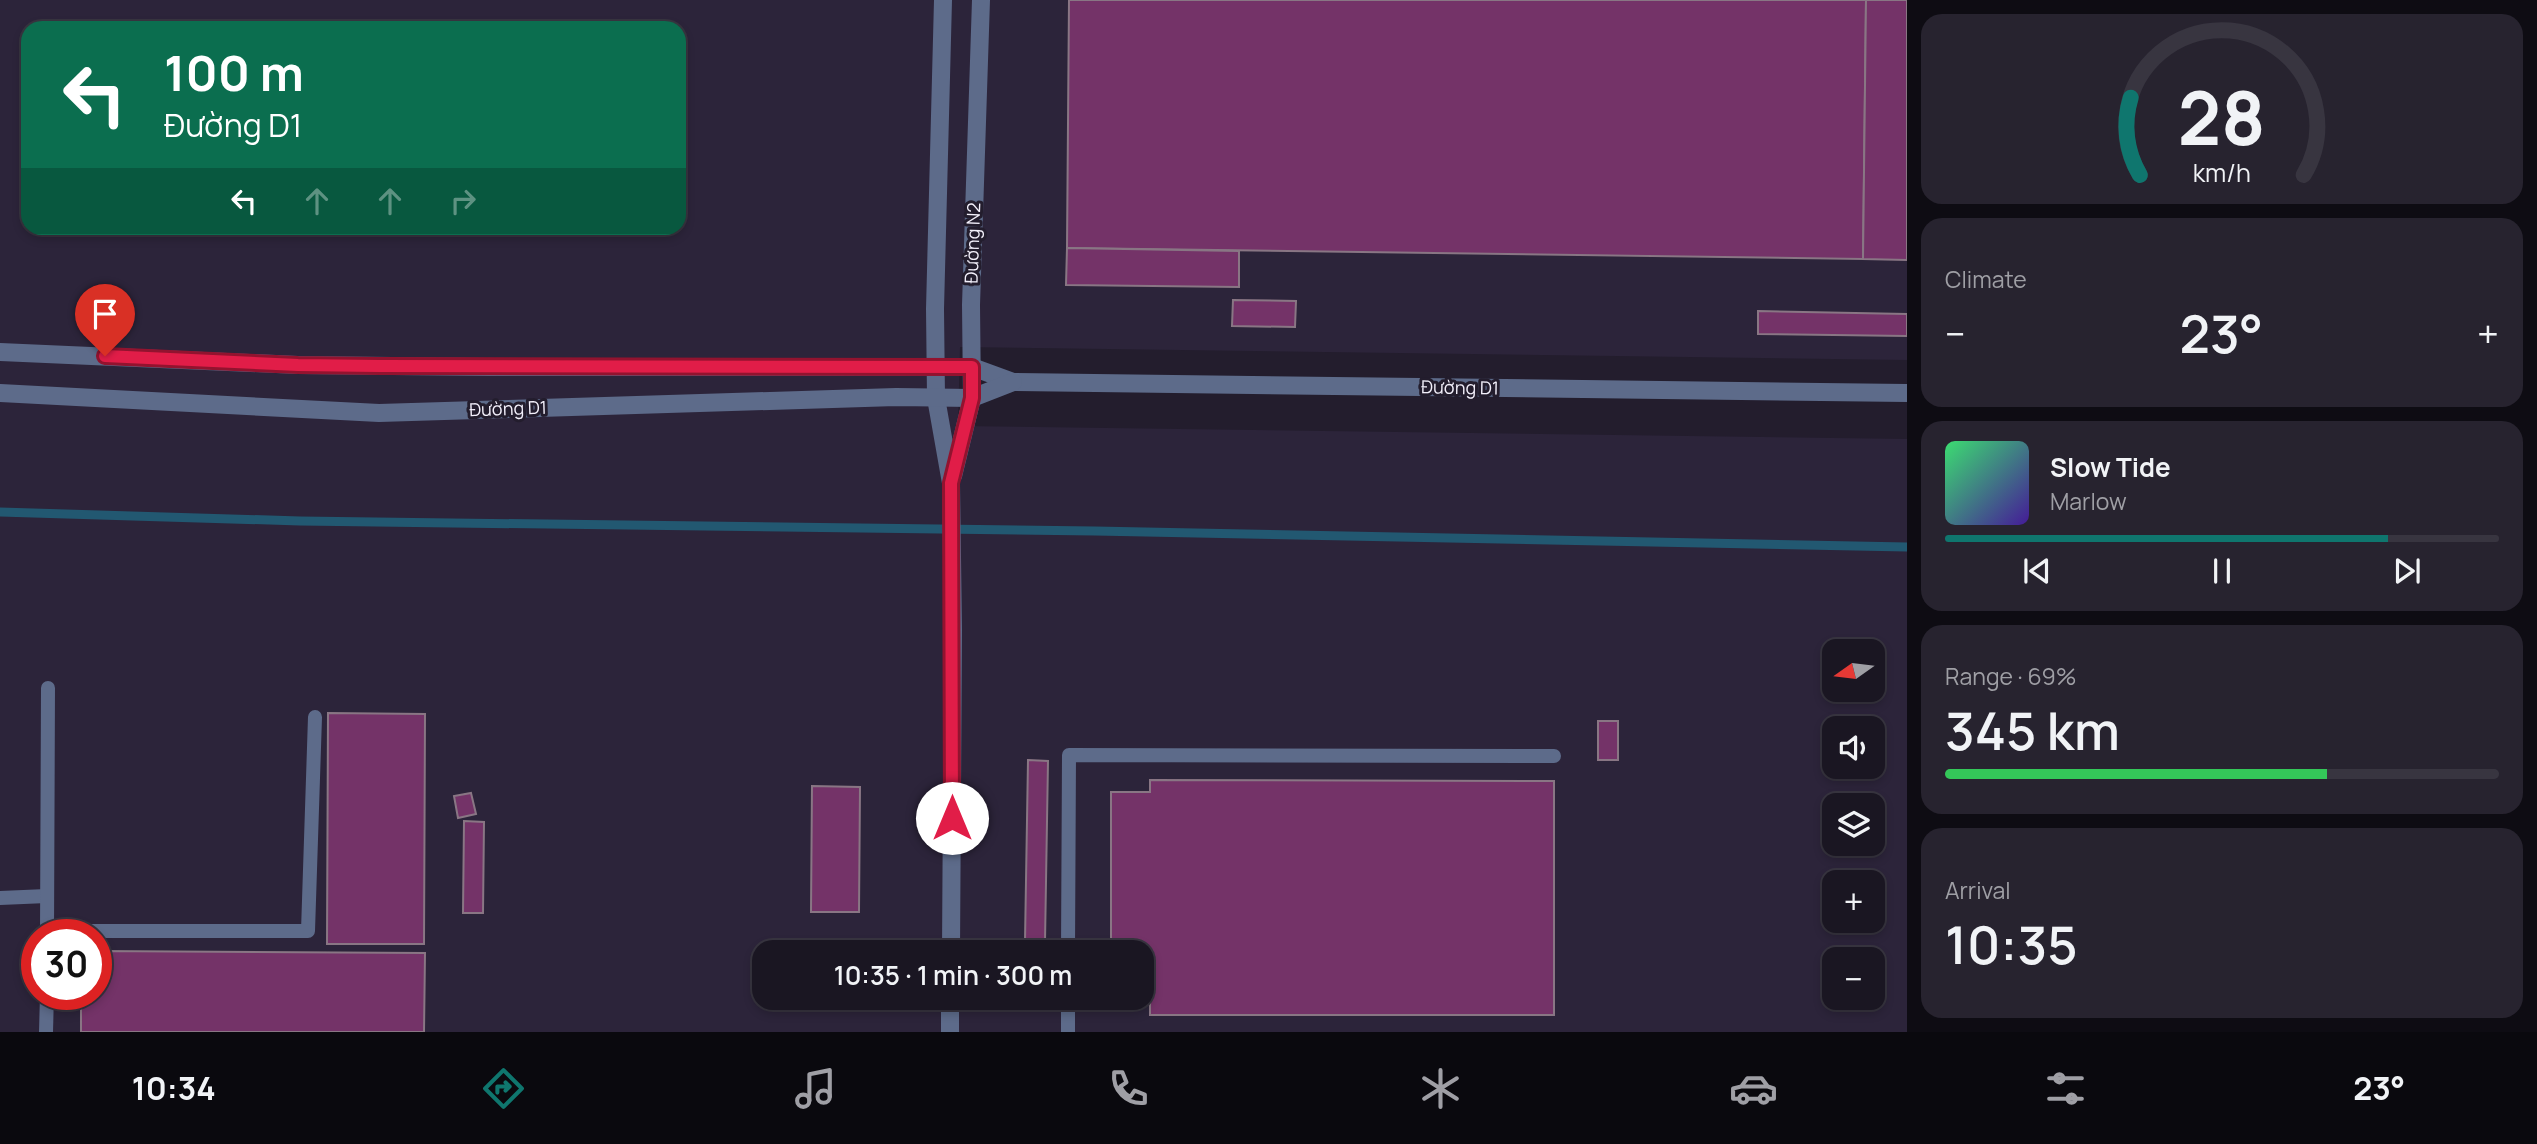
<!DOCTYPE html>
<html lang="en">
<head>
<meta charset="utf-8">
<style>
	body { margin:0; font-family:Manrope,sans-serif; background:#27232f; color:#f1f3f6; height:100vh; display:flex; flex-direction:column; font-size:26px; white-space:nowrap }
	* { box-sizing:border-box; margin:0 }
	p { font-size:23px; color:#9f9fa5 }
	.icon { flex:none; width:38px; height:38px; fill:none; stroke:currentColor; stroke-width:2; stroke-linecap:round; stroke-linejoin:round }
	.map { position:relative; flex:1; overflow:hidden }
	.side { display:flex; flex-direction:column; gap:14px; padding:14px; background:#0e0c13; width:630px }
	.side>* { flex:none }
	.hud { position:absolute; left:21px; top:21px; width:665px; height:214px; border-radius:21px; box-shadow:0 4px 10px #0003,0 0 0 2px #383540; background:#0b6e4f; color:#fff; overflow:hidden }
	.needle { width:46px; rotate:256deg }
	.tools { position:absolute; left:1822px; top:639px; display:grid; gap:14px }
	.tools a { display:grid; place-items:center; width:63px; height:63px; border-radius:14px; background:#1a1622; box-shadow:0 4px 10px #0003,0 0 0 2px #383540; font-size:35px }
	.speed { position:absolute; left:21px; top:919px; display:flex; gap:14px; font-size:35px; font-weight:700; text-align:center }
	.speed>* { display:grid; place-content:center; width:91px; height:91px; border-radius:50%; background:#1a1622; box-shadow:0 4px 10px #0003,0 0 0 2px #383540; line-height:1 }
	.speed .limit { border:10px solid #d22; background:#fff; color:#111 }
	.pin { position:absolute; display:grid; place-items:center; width:60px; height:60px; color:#fff; margin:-72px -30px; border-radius:50% 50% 50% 0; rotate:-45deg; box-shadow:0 0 7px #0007 }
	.pin .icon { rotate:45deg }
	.me { position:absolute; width:77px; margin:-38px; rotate:0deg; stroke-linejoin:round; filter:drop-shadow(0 0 5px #0008) }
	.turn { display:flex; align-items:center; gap:24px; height:147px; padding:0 28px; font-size:32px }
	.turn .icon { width:91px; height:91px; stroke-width:2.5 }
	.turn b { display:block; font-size:49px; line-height:60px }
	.lanes { display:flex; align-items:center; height:66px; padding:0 28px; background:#0003; justify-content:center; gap:35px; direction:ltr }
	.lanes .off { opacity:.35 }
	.big { font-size:52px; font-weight:600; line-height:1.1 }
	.side .card { flex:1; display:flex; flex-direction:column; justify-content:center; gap:10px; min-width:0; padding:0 24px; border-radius:21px; background:#27232f }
	.side .dial { align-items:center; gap:0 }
	.dial svg { height:182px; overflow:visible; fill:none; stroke:#383540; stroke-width:7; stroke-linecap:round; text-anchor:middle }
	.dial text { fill:#f1f3f6; stroke:none }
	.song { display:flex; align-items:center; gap:21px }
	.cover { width:84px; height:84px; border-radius:10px; background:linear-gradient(135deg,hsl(140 70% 55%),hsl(260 70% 35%)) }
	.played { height:7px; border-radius:4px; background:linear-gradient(90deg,#0f766e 80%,#383540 80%) }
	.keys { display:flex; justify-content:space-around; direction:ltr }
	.heat { display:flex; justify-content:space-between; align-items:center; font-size:38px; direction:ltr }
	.charge { height:10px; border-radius:5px; background:linear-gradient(90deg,#34c759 69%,#383540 0) }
	.trip { position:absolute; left:752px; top:940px; width:402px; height:70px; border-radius:21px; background:#1a1622; box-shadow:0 4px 10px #0003,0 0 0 2px #383540; font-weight:600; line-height:70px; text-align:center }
	.tab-bar { display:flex; height:112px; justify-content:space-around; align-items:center; background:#0a090e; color:#9f9fa5 }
	.tab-bar .icon { width:49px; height:49px }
	.tab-bar .active { color:#0f766e }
	.tab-bar b { font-size:32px; color:#f1f3f6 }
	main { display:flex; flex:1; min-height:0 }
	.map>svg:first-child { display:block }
	.built { fill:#2c243a; fill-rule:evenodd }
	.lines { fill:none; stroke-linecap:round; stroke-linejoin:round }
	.stream { stroke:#225871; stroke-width:9 }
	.building { fill:#743368; stroke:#897684; stroke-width:2 }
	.service { stroke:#5d6b8a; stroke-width:14 }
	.minor { stroke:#5d6b8a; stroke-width:18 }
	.route-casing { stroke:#92132f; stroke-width:18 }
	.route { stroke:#e11d48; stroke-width:12 }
	.labels { text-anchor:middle; stroke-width:6; stroke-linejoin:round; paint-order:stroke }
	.street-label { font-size:18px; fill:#f3f0fb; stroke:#231d2d }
</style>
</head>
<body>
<main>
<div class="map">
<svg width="1907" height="1032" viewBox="0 0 1907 1032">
	<rect width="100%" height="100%" fill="#231d2d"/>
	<!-- built -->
	<path class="built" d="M0 0H1907V360L960 347 958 426 1907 439V1032H0ZM28 28H679V228H28ZM1834 651H1872V690H1834ZM1834 728H1872V766H1834ZM1834 805H1872V844H1834ZM1834 882H1872V920H1834ZM37 934H96V994H37ZM765 952H1143V998H765ZM1834 959H1872V998H1834Z"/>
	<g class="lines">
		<!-- stream -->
		<path class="stream" d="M0 512 300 521 1095 531 1907 547"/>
	</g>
	<!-- building -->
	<g class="building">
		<path d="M1069 0H1866L1863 259 1067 248Z"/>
		<path d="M1866 0H1907V260L1863 259Z"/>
		<path d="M1067 248 1239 251V287L1066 285Z"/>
		<path d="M1233 300 1296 301 1295 327 1232 326Z"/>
		<path d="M1758 311 1907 314V336L1758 334Z"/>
		<path d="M328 713 425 714 424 944H327Z"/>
		<rect x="1598" y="721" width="20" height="39"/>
		<path d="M1028 760 1048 761 1045 942 1025 941Z"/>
		<path d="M1150 780 1554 781V1015H1150V1004H1111V998H1143V952H1111V792H1150Z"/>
		<path d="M812 786 860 787 859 912H811Z"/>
		<path d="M471 793 476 814 458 818 454 796Z"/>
		<path d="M464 821 484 822 483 913H463Z"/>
		<path d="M96 951 425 953 424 1032H81V994H96Z"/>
	</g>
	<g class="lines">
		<!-- service -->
		<g class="service">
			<path d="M0 898 47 896"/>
			<path d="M47 931H308L315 717"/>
			<path d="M47 934 48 688"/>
			<path d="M1068 952 1069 755 1554 756"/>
			<path d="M46 1032 47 994"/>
			<path d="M1068 1032V998"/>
		</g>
		<!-- minor -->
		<g class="minor">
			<path d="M943 0 935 309 936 398 951 483 953 630 951 952"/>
			<path d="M0 352 298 365 487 367H972L1013 382 1907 393"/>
			<path d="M0 393 379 413 896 397 972 398 1013 382"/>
			<path d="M953 476 972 398 971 305 981 0"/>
			<path d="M950 1032V998"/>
		</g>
	</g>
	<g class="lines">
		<defs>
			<path id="route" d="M105 356 298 365 379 366 972 367V398L951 483 952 818"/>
		</defs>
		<!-- route casing -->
		<use href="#route" class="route-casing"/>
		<!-- route -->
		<use href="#route" class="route"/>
	</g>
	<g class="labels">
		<!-- street labels -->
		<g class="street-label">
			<text transform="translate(973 243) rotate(-88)" y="6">Đường N2</text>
			<text transform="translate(1460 388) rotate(1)" y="6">Đường D1</text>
			<text transform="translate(508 409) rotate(-2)" y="6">Đường D1</text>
		</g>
	</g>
</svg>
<div class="tools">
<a><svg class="needle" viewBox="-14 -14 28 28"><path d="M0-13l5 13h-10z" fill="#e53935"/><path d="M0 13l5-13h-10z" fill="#9f9fa5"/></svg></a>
<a><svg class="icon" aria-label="sound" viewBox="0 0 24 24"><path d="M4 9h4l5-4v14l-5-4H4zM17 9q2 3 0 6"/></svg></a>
<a><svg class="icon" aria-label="layers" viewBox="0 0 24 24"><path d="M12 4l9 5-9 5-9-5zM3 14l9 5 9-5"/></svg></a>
<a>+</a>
<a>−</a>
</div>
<div class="speed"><div class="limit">30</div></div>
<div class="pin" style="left:105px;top:356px;background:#d93025"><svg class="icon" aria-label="arrive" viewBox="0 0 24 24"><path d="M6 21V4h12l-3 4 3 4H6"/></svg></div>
<svg class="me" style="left:952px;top:818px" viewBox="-20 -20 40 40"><circle r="19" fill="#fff"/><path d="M0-13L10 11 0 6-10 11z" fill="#e11d48"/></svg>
<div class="trip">10:35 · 1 min · 300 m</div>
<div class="hud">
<div class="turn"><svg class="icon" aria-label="left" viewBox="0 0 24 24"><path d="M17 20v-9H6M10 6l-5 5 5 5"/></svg><div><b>100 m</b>Đường D1</div></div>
<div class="lanes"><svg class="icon" aria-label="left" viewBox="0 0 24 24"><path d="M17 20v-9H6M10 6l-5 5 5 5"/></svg><svg class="icon off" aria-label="ahead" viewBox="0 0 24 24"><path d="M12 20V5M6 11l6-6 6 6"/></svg><svg class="icon off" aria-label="ahead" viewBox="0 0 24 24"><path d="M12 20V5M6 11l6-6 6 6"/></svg><svg class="icon off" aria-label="right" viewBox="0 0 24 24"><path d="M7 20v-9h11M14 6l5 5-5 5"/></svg></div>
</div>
</div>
<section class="side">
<div class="card dial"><svg viewBox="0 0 100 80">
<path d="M14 69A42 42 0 1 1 86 69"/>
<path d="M14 69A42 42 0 0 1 10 35" stroke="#0f766e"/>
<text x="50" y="56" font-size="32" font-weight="700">28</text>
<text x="50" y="72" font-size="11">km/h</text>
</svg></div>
<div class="card"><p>Climate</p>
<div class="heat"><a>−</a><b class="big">23°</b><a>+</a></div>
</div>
<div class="card">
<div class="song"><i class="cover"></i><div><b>Slow Tide</b><p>Marlow</p></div></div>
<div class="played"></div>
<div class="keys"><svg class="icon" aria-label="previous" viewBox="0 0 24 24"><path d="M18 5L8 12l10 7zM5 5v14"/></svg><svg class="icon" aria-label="pause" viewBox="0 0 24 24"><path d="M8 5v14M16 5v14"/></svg><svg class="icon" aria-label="next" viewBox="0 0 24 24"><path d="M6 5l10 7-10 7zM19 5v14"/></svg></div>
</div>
<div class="card"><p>Range · 69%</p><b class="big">345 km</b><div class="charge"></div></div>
<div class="card"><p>Arrival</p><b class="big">10:35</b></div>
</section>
</main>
<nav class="tab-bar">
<b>10:34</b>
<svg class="icon active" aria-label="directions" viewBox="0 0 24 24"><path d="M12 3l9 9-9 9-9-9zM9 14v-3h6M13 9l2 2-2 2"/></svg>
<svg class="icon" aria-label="music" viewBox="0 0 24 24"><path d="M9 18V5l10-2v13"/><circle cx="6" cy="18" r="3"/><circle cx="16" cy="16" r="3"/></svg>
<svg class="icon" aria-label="phone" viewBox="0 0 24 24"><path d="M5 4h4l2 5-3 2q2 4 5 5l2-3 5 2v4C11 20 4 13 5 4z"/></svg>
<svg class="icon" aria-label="climate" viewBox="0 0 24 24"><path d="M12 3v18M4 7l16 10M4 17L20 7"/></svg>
<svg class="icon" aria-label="car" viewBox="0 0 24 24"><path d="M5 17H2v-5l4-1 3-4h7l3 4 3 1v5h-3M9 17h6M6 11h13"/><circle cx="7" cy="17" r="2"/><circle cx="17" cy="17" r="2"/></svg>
<svg class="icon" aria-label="filters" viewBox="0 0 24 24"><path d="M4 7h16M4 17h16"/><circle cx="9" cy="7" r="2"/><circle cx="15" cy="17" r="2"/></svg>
<b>23°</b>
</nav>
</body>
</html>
